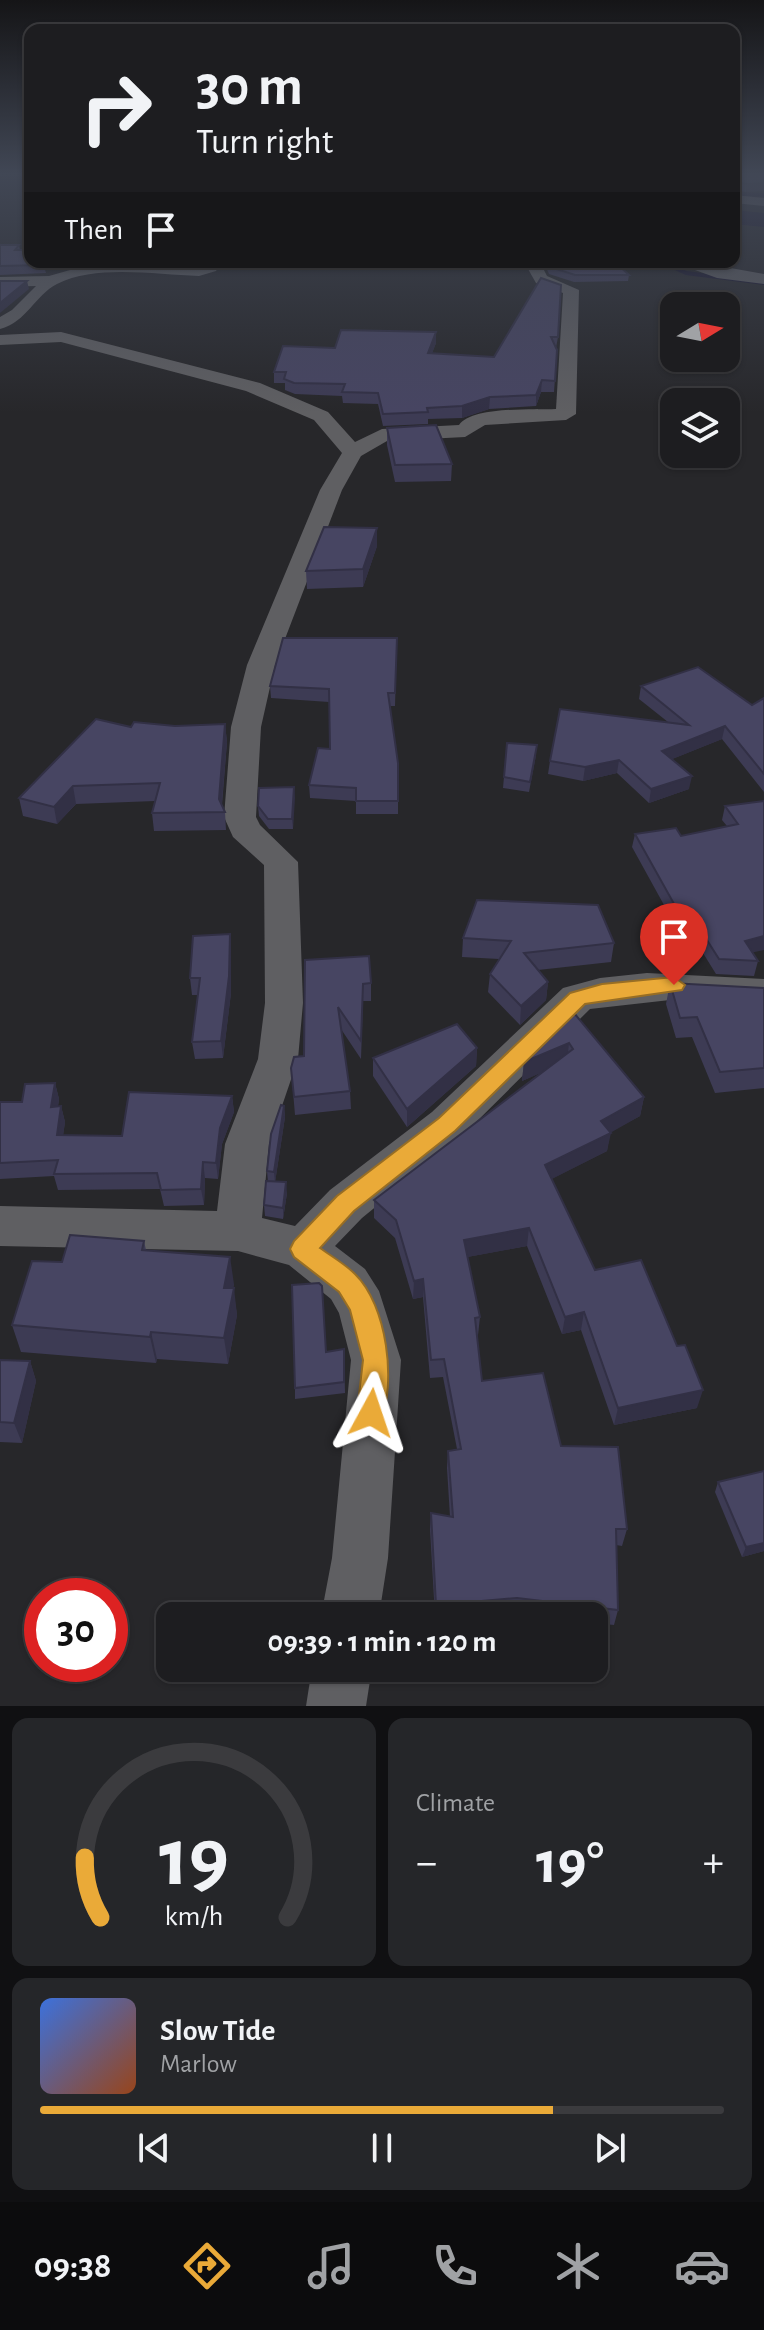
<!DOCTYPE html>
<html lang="en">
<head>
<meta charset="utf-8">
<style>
	body { margin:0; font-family:"Alegreya Sans",sans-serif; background:#252629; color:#f1f3f6; height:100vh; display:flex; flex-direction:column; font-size:30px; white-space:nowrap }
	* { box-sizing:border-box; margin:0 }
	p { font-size:26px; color:#a0a2a5 }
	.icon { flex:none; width:44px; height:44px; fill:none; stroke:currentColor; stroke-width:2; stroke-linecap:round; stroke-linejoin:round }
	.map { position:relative; height:1706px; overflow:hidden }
	.side { display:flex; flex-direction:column; gap:12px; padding:12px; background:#101012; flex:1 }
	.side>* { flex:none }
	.guide { position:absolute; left:24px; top:24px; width:716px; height:244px; border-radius:16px; box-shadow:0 2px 6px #0004,0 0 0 2px #3b3b3e; background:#1d1d20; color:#f1f3f6; overflow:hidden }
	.needle { width:52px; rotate:80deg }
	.buttons { position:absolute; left:660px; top:292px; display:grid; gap:16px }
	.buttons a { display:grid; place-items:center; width:80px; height:80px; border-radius:16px; background:#1d1d20; box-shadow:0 2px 6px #0004,0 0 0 2px #3b3b3e; font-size:40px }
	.speed { position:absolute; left:24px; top:1578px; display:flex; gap:16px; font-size:40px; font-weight:700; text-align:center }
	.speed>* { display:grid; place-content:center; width:104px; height:104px; border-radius:50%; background:#1d1d20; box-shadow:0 2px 6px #0004,0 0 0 2px #3b3b3e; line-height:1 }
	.speed .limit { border:12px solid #d22; background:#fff; color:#111 }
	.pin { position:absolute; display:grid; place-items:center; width:68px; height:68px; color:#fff; margin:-82px -34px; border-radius:50% 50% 50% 0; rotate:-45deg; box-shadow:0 0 8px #0007 }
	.pin .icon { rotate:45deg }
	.me { position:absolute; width:88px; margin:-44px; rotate:5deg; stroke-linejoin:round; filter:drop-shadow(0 0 6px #0008) }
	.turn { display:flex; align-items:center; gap:28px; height:168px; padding:0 40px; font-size:36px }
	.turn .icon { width:104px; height:104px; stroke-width:2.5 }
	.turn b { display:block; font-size:56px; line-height:68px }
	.then { display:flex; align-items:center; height:76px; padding:0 40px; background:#0003; gap:16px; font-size:30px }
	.big { font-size:60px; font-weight:700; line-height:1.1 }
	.side .tile { flex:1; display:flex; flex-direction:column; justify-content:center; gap:12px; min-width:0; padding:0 28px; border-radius:16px; background:#252629 }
	.side .dial { align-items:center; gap:0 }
	.dial svg { height:208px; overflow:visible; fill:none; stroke:#3b3b3e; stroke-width:7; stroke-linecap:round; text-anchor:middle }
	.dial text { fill:#f1f3f6; stroke:none }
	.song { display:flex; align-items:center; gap:24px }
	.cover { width:96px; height:96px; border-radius:12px; background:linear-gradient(135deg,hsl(220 70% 55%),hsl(20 70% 35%)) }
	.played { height:8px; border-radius:4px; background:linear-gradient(90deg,#eaaa38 75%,#3b3b3e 75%) }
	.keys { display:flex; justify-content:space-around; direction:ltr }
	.heat { display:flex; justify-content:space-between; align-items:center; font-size:44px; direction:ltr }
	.side .tiles { flex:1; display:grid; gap:12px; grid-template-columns:1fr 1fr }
	.tile:last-child { grid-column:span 2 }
	.trip { position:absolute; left:156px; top:1602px; width:452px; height:80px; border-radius:16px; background:#1d1d20; box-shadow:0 2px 6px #0004,0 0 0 2px #3b3b3e; font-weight:700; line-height:80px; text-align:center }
	.tab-bar { display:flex; height:128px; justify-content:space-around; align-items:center; background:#0c0c0d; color:#a0a2a5 }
	.tab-bar .icon { width:56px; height:56px }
	.tab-bar .selected { color:#eaaa38 }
	.tab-bar b { font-size:36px; color:#f1f3f6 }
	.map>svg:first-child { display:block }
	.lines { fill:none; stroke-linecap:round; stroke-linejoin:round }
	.stream { stroke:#18152d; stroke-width:4 }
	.river { fill:#18152d; fill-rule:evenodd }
	.minor { fill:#5f5f62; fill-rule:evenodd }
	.wall { fill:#3d3b54 }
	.shaded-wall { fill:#323045 }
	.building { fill:#474562; stroke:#323045; stroke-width:2 }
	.route { fill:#eaaa38; stroke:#986e24; stroke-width:2 }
</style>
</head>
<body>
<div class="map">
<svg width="764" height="1706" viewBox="0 0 764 1706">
	<rect width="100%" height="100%" fill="#27272a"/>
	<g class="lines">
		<!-- stream -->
		<g class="stream">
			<path d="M734 194 764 195"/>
			<path d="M662 262 686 273 764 283"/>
		</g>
		<!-- river -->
		<path class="river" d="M734 210 764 213V227L734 224Z"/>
		<!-- minor -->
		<g class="minor">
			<path d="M734 195 764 198V206L734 203Z"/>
			<path d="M206 262H222L216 271 199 276C156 275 97 264 57 284 35 295 27 322 0 329V317L12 310 36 286 0 287V277L49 276 91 264 199 266Z"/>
			<path d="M524 262H540L547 276 579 290 576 414 566 420 485 425 465 437 387 441 361 456 342 490 275 665 261 727 256 817 260 825 298 862 303 1003 298 1059 269 1144 262 1218 295 1226 330 1190 432 1112 563 988 600 978 647 973 764 979V1007L670 1000 590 1009 462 1136 362 1218 335 1246 365 1269 379 1291 401 1360 388 1558 379 1616H321L332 1558 351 1360 339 1313 331 1299 289 1265 238 1251 0 1246V1206L217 1211 225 1144 258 1059 265 1003 264 865 233 837 224 817 231 727 247 665 320 490 342 453 314 420 246 391 61 342 0 345V335L61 332 260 383 328 412 355 442 382 429 459 425C473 406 533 410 556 409L563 293 536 283Z"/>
			<path d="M673 262H697L764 274V284L717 278Z"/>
			<path d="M312 1668H372L366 1706H306Z"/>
		</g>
	</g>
	<!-- wall -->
	<g class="wall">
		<path d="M734 174H764L746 192 734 190Z"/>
		<path d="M0 245H19L20 250 43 262 46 273 0 275Z"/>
		<path d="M379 262H521L520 269Z"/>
		<path d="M546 262H615L629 275 628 281 574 282 549 274 546 267Z"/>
		<path d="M541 278 558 337 556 348 557 350 554 392H541L536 406 489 409 462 418 428 419V424L383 426 378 404 343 403 342 396 295 394 285 390V383H274V372L335 348 436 343 432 353 494 357Z"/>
		<path d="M387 428 452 464 451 481 395 482 387 445Z"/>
		<path d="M377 546 363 587 307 589 306 571Z"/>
		<path d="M397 638 395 706H390L398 763V814H356V801L310 798 309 785 330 749 329 702 271 698 270 686Z"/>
		<path d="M641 686 752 705 764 698V792L722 739 672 759 689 789 649 803 617 773 583 781 548 774 550 761 668 722 639 699Z"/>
		<path d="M225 724 227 742 222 805 225 812 226 830 154 831 152 813 155 801 76 804 57 824 23 816 19 798 131 727Z"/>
		<path d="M507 743 536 755 529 792 503 788Z"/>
		<path d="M294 787 293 829H269L259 816 258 806Z"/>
		<path d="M764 801 752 952 758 961 754 976 716 974 690 932 680 934 632 847 635 834 681 836 727 826 722 820 725 806Z"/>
		<path d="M230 934 231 951V993L223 1058 195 1059 192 1042 198 995H192L190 978Z"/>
		<path d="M463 938 614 943 611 962 538 970 548 982 546 1000 520 1025 488 992 490 974 499 959 462 957Z"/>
		<path d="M305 960 371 983V1001H363L361 1059 341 1029 350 1091 351 1109 295 1115 291 1068 304 1056Z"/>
		<path d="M670 983 764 988V1088L715 1093 692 1037 676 1038 666 1004Z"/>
		<path d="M574 1013 644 1097 640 1116 610 1132 607 1151 551 1179 595 1270 697 1408 614 1425 581 1330 562 1334 527 1246 467 1257 480 1317 478 1335 477 1336 482 1381 561 1446 627 1529 622 1546 616 1545 618 1610 614 1625 594 1623V1616H535L514 1614 487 1616H435L430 1529 431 1513 450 1517 447 1468 448 1451 457 1449 443 1377 430 1378 423 1297 413 1299 395 1238 374 1218V1200L542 1072 522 1081 524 1062Z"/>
		<path d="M477 1048 476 1066 407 1127 373 1076V1058Z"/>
		<path d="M55 1083 59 1099 58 1107 61 1106 65 1122 63 1135 122 1136 232 1096 234 1112 222 1144 218 1179 205 1178 204 1205 164 1206 160 1189 58 1190 54 1176 0 1179V1102H22Z"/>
		<path d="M284 1106 285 1117 275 1182 287 1193 283 1219 265 1216 264 1205 268 1182 267 1171Z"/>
		<path d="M144 1241 146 1250 234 1284 233 1288 237 1315 228 1364 157 1359 156 1363 21 1352 12 1325 62 1262Z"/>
		<path d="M344 1349 345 1393 295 1399V1388L326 1352Z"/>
		<path d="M0 1360 30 1361 36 1381 22 1443 0 1442Z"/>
		<path d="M718 1482 764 1551 742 1557 715 1492Z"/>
	</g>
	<!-- shaded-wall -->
	<g class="shaded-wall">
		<path d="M764 183V191L746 192 747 184Z"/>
		<path d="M27 281 29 289 0 313V303Z"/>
		<path d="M436 332V343L428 364V353Z"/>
		<path d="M542 380 541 392 536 406V395Z"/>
		<path d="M490 397 489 409 462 418V406Z"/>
		<path d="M377 528V546L363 587V569Z"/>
		<path d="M225 724 227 742 221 812 219 799Z"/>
		<path d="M725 726 722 739 660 764 662 751Z"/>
		<path d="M619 760 617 773 583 781 585 767Z"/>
		<path d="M692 776 689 789 649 803 651 789Z"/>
		<path d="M73 786 76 804 57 824 54 807Z"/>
		<path d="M294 787 295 798 293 829 292 819Z"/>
		<path d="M693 918 690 932 680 934 683 920Z"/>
		<path d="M230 934 231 951V993L223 1058 221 1041Z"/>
		<path d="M764 936V950L741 955 745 941Z"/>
		<path d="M548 982 546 1000 520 1025 521 1006Z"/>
		<path d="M569 1043 567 1062 522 1081 524 1062Z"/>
		<path d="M477 1048 476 1066 407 1127V1109Z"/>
		<path d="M55 1083 59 1099 55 1123 51 1107Z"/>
		<path d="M232 1096 234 1112 222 1144 218 1179 216 1163 220 1128Z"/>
		<path d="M644 1097 640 1116 603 1137 611 1133 607 1151 542 1184 545 1165 601 1121Z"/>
		<path d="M61 1106 65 1122 61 1151 57 1135Z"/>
		<path d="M284 1106 285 1117 275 1183 274 1172Z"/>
		<path d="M203 1162 205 1178 204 1205 201 1189Z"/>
		<path d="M286 1182 287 1193 283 1219V1208Z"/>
		<path d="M529 1228 527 1246 462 1258 464 1240Z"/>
		<path d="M230 1257 234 1284 228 1315 224 1288Z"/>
		<path d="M423 1279V1297L413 1299 414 1281Z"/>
		<path d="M234 1288 237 1315 228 1364 224 1338Z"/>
		<path d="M584 1312 581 1330 562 1334 565 1317Z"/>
		<path d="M151 1332 157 1359 156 1363 150 1337Z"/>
		<path d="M30 1361 36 1381 22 1443 14 1423Z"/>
		<path d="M703 1390 697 1408 614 1425 618 1408Z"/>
		<path d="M764 1543V1551L742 1557 746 1547Z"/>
	</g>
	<!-- building -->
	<g class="building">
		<path d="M734 174H764V183L747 184 734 182Z"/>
		<path d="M0 245H19L15 250H30V262H43L44 265 0 266Z"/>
		<path d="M547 262H615L629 275H575L550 267Z"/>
		<path d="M541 278 561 285 558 337H551L557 350 555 381 542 380 536 395 490 397 462 406 427 408 428 412 383 414 378 393 342 392 345 384 294 383 284 379 286 372H274L283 346 335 348 341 330 436 332 428 353 494 357Z"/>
		<path d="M0 281H27L0 303Z"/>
		<path d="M436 425 452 464 395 465 387 428Z"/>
		<path d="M324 527 377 528 363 569 306 571Z"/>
		<path d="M283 638H397L395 693H388L398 763V801H356V788L309 785 318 748 330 749 329 689 270 686Z"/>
		<path d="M698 667 752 705 764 698V774L725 726 662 751 692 776 651 789 619 760 585 767 550 761 560 709 689 725 641 686Z"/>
		<path d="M96 719 131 727 134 722 175 726 225 724 219 799 225 812 152 813 160 783 73 786 54 807 19 798Z"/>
		<path d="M507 743 537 745 530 782 504 777Z"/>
		<path d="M294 787 292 819H268L258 806 259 788Z"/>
		<path d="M764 801V936L745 941 758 961 719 959 693 918 683 920 635 834 676 828 681 836 738 824 725 806Z"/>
		<path d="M477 900 598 905 614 943 524 953 548 982 521 1006 490 974 511 941 463 938Z"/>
		<path d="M230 934 229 976 221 1041 192 1042 200 978H190L193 936Z"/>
		<path d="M369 956 371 983 363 984 361 1041 338 1007 350 1091 294 1097 291 1068 294 1057 304 1056 305 960Z"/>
		<path d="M670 983 764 988V1068L720 1072 697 1017 680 1018Z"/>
		<path d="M574 1013 644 1097 601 1121 611 1133 545 1165 595 1270 641 1260 677 1346 685 1345 703 1390 618 1408 584 1312 565 1317 529 1228 464 1240 480 1317 475 1318 482 1381 543 1373 561 1446 618 1447 627 1529H616L618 1610 517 1598 436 1605 431 1513 453 1517 448 1451 461 1449 444 1359 431 1360 423 1279 414 1281 396 1220 374 1200 573 1049 569 1043 524 1062Z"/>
		<path d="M457 1024 477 1048 407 1109 373 1058Z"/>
		<path d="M55 1083 51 1107 61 1106 57 1135 122 1136 129 1092 232 1096 220 1128 216 1163 203 1162 201 1189 161 1190 157 1173 54 1174 58 1160 0 1163V1102H22L25 1084Z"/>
		<path d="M281 1105 284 1106 274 1172 267 1171 271 1134Z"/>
		<path d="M266 1181 286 1182 283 1208 264 1205Z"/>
		<path d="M70 1235 144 1241 142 1250 230 1257 224 1288H234L224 1338 151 1332 150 1337 12 1325 32 1261 62 1262Z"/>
		<path d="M319 1283 322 1286 326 1352 344 1349V1382L295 1388 292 1285Z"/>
		<path d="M0 1360 30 1361 14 1423 0 1422Z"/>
		<path d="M764 1471V1543L746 1547 718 1482Z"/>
	</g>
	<!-- sky -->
	<linearGradient id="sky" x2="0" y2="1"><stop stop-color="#151517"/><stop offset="0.42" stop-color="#414755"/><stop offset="1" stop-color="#414755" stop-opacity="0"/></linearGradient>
	<rect width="764" height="413" fill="url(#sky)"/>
	<!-- route -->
	<path class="route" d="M674 977 685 985 682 990 585 1004 455 1131 354 1211 320 1248C331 1256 345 1264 355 1274 387 1305 397 1383 380 1423L371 1426 361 1423 357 1413 363 1360 350 1310 339 1292 294 1257 290 1249 294 1241 337 1196 439 1118 570 993 602 984Z"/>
</svg>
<div class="buttons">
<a><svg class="needle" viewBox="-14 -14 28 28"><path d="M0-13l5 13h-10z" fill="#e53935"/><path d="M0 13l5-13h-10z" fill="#a0a2a5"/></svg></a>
<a><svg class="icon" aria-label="layers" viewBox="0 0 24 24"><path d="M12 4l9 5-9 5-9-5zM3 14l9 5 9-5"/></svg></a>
</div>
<div class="speed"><div class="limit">30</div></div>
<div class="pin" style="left:674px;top:985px;background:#d93025"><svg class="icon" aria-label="arrive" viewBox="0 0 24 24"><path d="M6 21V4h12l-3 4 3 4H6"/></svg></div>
<svg class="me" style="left:371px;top:1413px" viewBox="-20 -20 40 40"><path d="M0-17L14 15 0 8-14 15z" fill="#eaaa38" stroke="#fff" stroke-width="4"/></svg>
<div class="trip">09:39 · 1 min · 120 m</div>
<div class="guide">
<div class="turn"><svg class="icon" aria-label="right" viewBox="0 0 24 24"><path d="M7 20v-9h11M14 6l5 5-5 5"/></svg><div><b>30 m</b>Turn right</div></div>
<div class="then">Then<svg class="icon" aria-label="arrive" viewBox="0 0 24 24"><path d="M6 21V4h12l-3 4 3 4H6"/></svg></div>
</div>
</div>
<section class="side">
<div class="tiles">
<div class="tile dial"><svg viewBox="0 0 100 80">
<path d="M14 69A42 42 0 1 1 86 69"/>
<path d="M14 69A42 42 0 0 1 8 46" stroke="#eaaa38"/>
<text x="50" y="56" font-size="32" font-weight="700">19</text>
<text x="50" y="72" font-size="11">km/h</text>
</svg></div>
<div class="tile"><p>Climate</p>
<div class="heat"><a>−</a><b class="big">19°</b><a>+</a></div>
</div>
<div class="tile">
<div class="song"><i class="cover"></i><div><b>Slow Tide</b><p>Marlow</p></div></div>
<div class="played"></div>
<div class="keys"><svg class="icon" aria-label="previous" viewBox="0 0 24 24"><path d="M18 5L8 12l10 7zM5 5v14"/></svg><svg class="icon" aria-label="pause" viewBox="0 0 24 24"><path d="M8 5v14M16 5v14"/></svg><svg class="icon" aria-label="next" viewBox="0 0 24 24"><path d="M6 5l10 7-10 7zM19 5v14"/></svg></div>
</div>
</div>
</section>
<nav class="tab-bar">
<b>09:38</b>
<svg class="icon selected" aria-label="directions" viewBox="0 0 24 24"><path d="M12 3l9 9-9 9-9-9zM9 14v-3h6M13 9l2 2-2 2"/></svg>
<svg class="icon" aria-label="music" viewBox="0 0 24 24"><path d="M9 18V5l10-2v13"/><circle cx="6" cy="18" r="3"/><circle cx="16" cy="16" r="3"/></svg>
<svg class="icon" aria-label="phone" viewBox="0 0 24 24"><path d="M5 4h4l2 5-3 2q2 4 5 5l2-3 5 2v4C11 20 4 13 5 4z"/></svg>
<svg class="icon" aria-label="climate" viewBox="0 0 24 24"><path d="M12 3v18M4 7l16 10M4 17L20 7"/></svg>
<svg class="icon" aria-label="car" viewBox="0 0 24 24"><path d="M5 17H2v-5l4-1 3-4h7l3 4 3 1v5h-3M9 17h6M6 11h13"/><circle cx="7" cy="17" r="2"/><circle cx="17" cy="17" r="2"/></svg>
</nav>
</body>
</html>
